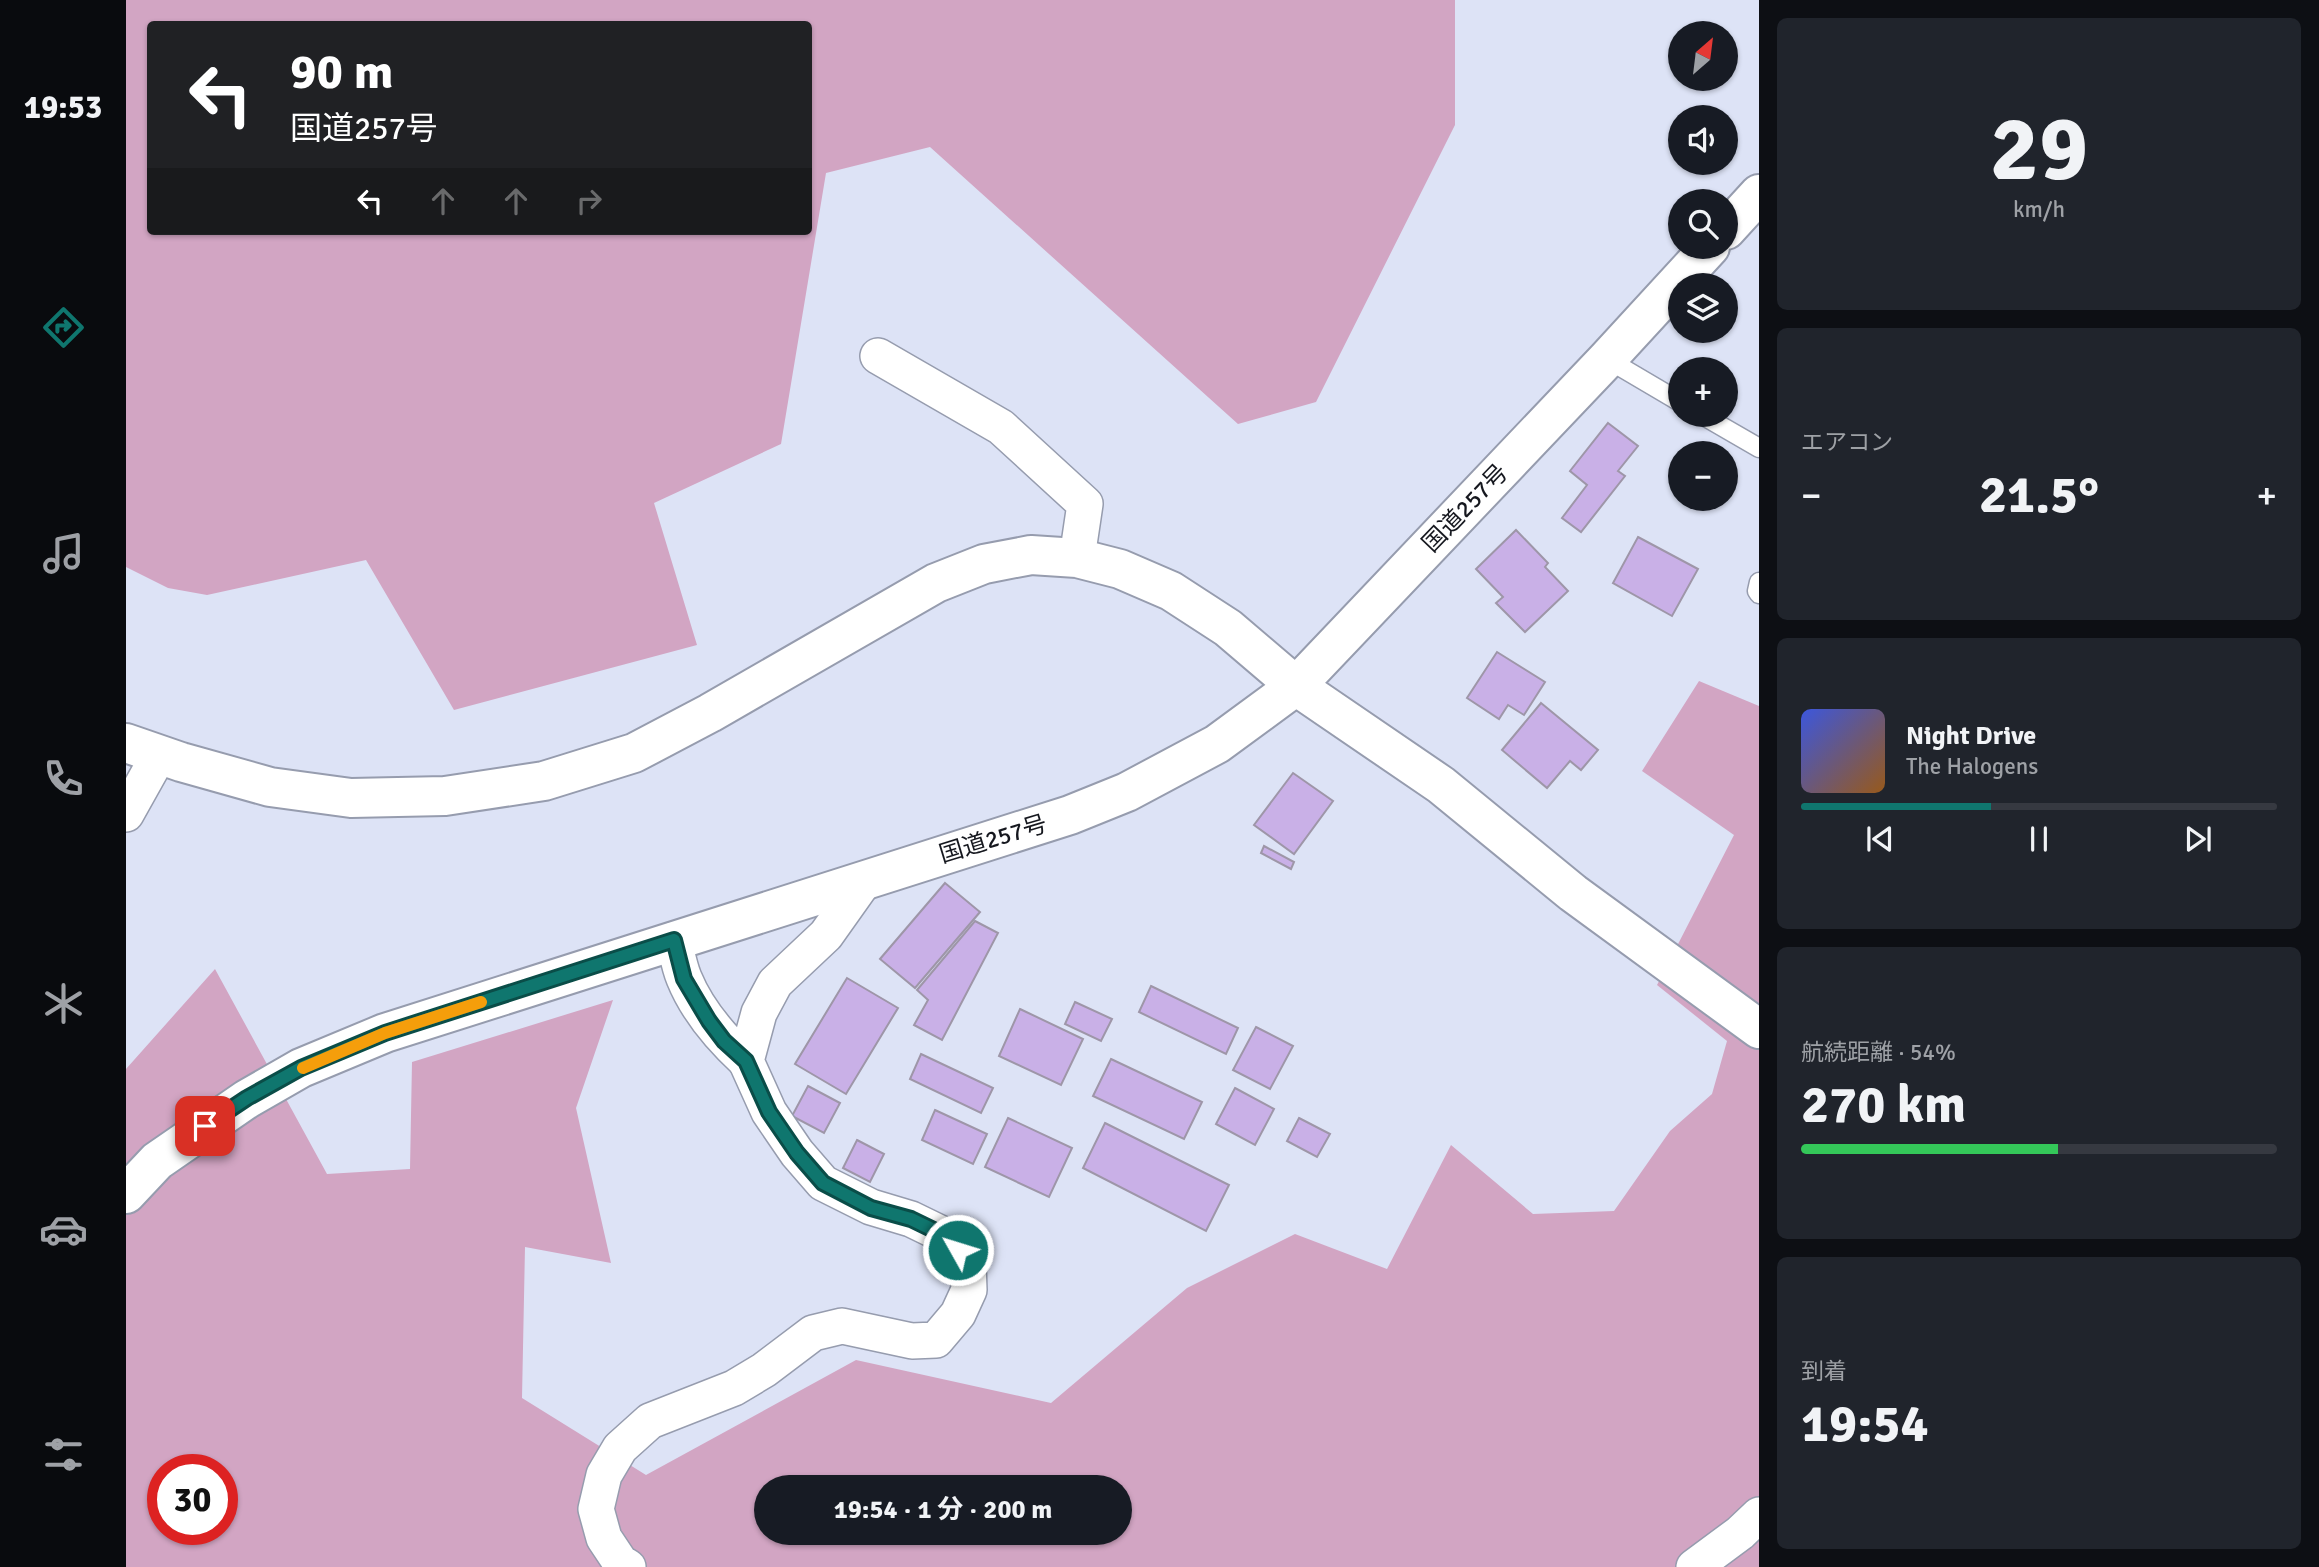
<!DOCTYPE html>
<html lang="ja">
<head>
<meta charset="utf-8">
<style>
	body { margin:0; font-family:Signika,"Noto Sans JP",sans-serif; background:#20242c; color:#f1f3f6; height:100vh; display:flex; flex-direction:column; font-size:26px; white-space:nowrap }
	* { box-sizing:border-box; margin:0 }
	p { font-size:23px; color:#9ea1a6 }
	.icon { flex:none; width:38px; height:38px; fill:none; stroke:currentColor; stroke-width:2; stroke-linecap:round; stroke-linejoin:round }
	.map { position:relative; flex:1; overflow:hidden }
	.drawer { display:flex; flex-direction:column; gap:18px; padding:18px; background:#0d0f14; width:560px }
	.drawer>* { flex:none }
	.hud { position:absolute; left:21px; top:21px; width:665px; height:214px; border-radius:7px; box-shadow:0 2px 5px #0004; background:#202124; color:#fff; overflow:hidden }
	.needle { width:46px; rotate:28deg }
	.buttons { position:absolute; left:1542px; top:21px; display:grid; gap:14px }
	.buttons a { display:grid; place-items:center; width:70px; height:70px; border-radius:50%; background:#171b24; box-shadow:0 2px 5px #0004; font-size:35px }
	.speed { position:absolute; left:21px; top:1454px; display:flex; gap:14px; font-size:35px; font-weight:700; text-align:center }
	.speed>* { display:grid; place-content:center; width:91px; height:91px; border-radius:50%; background:#171b24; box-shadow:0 2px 5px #0004; line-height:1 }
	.speed .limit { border:10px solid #d22; background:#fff; color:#111 }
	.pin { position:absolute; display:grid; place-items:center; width:60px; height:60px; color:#fff; margin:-30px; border-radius:14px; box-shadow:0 4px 10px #0006 }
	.me { position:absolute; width:77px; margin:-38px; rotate:309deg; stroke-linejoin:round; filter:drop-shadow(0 0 5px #0008) }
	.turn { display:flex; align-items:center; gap:24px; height:147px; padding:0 28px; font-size:32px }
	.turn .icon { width:91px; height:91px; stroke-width:2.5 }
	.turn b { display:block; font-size:49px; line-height:60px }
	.lanes { display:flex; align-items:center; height:66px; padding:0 28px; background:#0003; justify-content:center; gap:35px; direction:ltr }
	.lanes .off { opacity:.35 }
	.big { font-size:52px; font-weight:700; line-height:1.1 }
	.drawer .card { flex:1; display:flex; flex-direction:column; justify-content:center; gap:10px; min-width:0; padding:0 24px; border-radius:10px; background:#20242c }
	.drawer .dial { align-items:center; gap:0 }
	.dial b { font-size:91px; line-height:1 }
	.song { display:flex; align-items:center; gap:21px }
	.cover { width:84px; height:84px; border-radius:10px; background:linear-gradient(135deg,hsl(230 70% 55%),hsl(30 70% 35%)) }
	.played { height:7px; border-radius:4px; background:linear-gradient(90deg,#0f766e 40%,#363941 40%) }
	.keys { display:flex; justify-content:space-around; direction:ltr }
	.heat { display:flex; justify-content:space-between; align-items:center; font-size:38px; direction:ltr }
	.charge { height:10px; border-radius:5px; background:linear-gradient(90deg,#34c759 54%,#363941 0) }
	.trip { position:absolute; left:628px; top:1475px; width:378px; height:70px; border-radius:35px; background:#171b24; box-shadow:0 2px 5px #0004; font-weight:700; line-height:70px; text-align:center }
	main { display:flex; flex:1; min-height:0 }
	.menu { display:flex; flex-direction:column; width:126px; justify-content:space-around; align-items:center; background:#090b0e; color:#9ea1a6 }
	.menu .icon { width:49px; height:49px }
	.menu .active { color:#0f766e }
	.menu b { font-size:32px; color:#f1f3f6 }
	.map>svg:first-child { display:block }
	.green { fill:#d2a5c3; fill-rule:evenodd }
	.building { fill:#c9b0e7; stroke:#9e96a8; stroke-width:2 }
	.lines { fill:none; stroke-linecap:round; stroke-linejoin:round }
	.lane-casing { stroke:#969cae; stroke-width:21 }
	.street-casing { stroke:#969cae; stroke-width:38 }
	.secondary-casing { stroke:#969cae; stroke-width:42 }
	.highway-casing { stroke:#969cae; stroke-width:42 }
	.lane { stroke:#fff; stroke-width:18 }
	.street { stroke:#fff; stroke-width:35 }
	.secondary { stroke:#fff; stroke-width:38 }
	.highway { stroke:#fff; stroke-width:38 }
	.route-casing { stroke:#0a4d48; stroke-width:18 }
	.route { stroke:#0f766e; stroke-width:12 }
	.slow { stroke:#f59e0b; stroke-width:12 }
	.labels { text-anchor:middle; stroke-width:7; stroke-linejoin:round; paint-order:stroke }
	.street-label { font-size:24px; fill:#15171e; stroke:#fff }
</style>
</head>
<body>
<main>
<nav class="menu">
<b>19:53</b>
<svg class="icon active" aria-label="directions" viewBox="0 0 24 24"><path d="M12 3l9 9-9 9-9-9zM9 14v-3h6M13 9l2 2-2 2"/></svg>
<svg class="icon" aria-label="music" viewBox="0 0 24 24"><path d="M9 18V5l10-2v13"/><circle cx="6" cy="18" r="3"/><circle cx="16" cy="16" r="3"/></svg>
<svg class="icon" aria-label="phone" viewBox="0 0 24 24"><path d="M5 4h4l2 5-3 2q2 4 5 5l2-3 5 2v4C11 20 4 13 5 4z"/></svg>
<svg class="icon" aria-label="climate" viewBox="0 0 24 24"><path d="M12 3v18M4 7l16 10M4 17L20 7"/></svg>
<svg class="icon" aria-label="car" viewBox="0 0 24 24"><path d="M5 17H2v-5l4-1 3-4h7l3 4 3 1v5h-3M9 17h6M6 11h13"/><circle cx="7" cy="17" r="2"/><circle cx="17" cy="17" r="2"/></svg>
<svg class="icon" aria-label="filters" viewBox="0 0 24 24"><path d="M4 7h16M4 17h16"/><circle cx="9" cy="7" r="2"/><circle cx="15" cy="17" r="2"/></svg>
</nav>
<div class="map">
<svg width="1633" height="1567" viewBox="0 0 1633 1567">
	<rect width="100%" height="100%" fill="#dde3f6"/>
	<!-- green -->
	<g class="green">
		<path d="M0 0H1329V125L1190 402 1112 424 804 147 700 173 655 444 528 503 571 645 328 710 240 560 81 595 42 588 0 567ZM24 24H682V231H24Z"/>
		<path d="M1573 681 1633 706V1567H0V1069L89 969 201 1174 284 1169 286 1062 487 1000 450 1108 485 1263 399 1247 396 1398 520 1475 730 1360 925 1403 1061 1288 1169 1234 1261 1269 1325 1145 1407 1214 1488 1211 1544 1131 1586 1094 1601 1041 1531 985 1608 835 1516 771ZM37 1470H96V1530H37ZM640 1488H994V1533H640Z"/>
	</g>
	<!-- building -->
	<g class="building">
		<path d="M1482 423 1512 446 1492 471 1499 476 1455 532 1436 518 1461 485 1444 471Z"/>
		<path d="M1390 530 1422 563 1419 567 1442 591 1399 632 1370 603 1377 597 1350 569Z"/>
		<path d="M1512 537 1572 569 1546 616 1487 583Z"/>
		<path d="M1371 652 1419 682 1398 715 1382 705 1373 719 1341 698Z"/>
		<path d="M1415 703 1472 750 1455 770 1444 761 1421 788 1376 750Z"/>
		<path d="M1167 773 1207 801 1168 854 1128 825Z"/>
		<path d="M1138 846 1168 862 1165 869 1135 853Z"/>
		<path d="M819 883 854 912 789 988 754 959Z"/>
		<path d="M849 921 872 933 816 1040 788 1025 802 1000 791 990Z"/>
		<path d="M721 978 772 1008 720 1094 669 1064Z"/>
		<path d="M1025 986 1112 1028 1100 1054 1013 1012Z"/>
		<path d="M949 1002 986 1019 975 1041 939 1024Z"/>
		<path d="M894 1009 957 1039 935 1085 873 1056Z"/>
		<path d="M1130 1027 1167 1046 1144 1089 1107 1070Z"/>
		<path d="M795 1054 867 1088 855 1113 784 1079Z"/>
		<path d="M985 1059 1076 1102 1058 1139 967 1096Z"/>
		<path d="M682 1086 714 1103 698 1133 666 1116Z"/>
		<path d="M1109 1088 1148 1109 1129 1145 1090 1124Z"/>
		<path d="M809 1110 861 1134 847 1164 796 1140Z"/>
		<path d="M882 1118 946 1148 923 1197 859 1167Z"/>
		<path d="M1173 1118 1204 1134 1191 1157 1161 1141Z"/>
		<path d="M979 1123 1103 1185 1080 1231 957 1168Z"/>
		<path d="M731 1140 758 1154 744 1182 717 1168Z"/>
	</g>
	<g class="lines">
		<defs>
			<g id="lane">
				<path d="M1481 359 1554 402"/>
				<path d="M1576 415 1633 448"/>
				<path d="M1633 582 1631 591 1633 594"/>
			</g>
			<g id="street">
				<path d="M752 356 875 427 959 504 951 558"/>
				<path d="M0 814 33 755"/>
				<path d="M548 940C551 953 553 966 558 978 571 1010 595 1038 620 1061"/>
				<path d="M502 1567 494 1562 478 1538 470 1509 478 1475 494 1448 524 1421 608 1388 638 1370 687 1333 716 1326 786 1341 810 1340 832 1314 843 1290 842 1263 822 1237 785 1219 745 1207 697 1183 671 1153 643 1112 620 1061 633 1013 649 983 700 935 739 880"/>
				<path d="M1568 1567 1614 1533 1633 1515"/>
			</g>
			<path id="secondary" d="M0 743 55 762 144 787 225 798 319 796 418 781 508 753 584 713 810 583 858 564 905 555 951 558 994 569 1045 591 1102 628 1170 686 1315 785 1447 893 1633 1029"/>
			<g id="highway">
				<path d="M1600 230 1633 194"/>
				<path d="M0 1194 31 1161 121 1099 175 1068 259 1033 944 815 1001 792 1091 744 1170 686 1481 359 1584 247"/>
			</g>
		</defs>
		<!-- lane casing -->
		<use href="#lane" class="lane-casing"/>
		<!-- street casing -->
		<use href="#street" class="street-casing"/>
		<!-- secondary casing -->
		<use href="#secondary" class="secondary-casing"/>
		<!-- highway casing -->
		<use href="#highway" class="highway-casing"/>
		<!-- lane -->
		<use href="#lane" class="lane"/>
		<!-- street -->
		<use href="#street" class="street"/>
		<!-- secondary -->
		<use href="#secondary" class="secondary"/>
		<!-- highway -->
		<use href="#highway" class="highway"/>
	</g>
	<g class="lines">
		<defs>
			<path id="route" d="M79 1126 121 1098 175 1068 259 1033 548 940 558 979 583 1021 598 1041 620 1061 643 1112 671 1153 697 1183 745 1208 785 1219 822 1237 832 1250"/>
		</defs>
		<!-- route casing -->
		<use href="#route" class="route-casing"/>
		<!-- route -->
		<use href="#route" class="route"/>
		<!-- slow -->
		<path class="slow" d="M177 1068 259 1033 355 1002"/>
	</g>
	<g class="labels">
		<!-- street labels -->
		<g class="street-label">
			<text transform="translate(1339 508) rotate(-46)" y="8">国道257号</text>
			<text transform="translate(867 839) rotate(-17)" y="8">国道257号</text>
		</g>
	</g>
</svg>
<div class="buttons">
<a><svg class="needle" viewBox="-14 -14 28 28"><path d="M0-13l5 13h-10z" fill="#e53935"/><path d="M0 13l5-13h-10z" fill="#9ea1a6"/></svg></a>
<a><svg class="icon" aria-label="sound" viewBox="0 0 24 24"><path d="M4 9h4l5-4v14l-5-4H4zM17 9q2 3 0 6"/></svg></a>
<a><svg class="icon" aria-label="search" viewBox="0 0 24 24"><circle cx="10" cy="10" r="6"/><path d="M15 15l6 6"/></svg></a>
<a><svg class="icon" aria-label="layers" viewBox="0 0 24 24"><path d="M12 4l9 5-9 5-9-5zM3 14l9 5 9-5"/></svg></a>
<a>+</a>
<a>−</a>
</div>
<div class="speed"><div class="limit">30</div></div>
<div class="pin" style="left:79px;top:1126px;background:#d93025"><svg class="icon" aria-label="arrive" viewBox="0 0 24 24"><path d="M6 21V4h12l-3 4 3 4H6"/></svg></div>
<svg class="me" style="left:832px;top:1250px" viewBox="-20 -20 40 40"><circle r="17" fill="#0f766e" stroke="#fff" stroke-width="3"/><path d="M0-11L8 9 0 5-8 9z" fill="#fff"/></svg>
<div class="trip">19:54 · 1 分 · 200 m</div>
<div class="hud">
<div class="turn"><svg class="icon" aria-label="left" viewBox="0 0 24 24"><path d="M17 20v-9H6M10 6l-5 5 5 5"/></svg><div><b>90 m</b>国道257号</div></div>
<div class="lanes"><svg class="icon" aria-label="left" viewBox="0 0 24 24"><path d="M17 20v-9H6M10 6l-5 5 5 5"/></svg><svg class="icon off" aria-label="ahead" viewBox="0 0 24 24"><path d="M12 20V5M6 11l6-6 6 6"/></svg><svg class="icon off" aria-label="ahead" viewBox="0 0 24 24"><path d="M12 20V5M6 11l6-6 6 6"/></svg><svg class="icon off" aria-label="right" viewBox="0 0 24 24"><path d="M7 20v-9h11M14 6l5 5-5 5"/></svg></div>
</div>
</div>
<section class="drawer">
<div class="card dial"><b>29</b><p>km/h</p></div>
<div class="card"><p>エアコン</p>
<div class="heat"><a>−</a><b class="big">21.5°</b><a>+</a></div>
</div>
<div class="card">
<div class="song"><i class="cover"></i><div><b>Night Drive</b><p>The Halogens</p></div></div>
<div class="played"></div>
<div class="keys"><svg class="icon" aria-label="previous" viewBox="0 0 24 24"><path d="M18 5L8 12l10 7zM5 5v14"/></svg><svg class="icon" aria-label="pause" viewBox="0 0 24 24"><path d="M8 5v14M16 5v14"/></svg><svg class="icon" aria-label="next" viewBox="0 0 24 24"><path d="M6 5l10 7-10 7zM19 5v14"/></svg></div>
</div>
<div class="card"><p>航続距離 · 54%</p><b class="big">270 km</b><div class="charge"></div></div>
<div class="card"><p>到着</p><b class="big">19:54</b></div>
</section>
</main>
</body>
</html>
